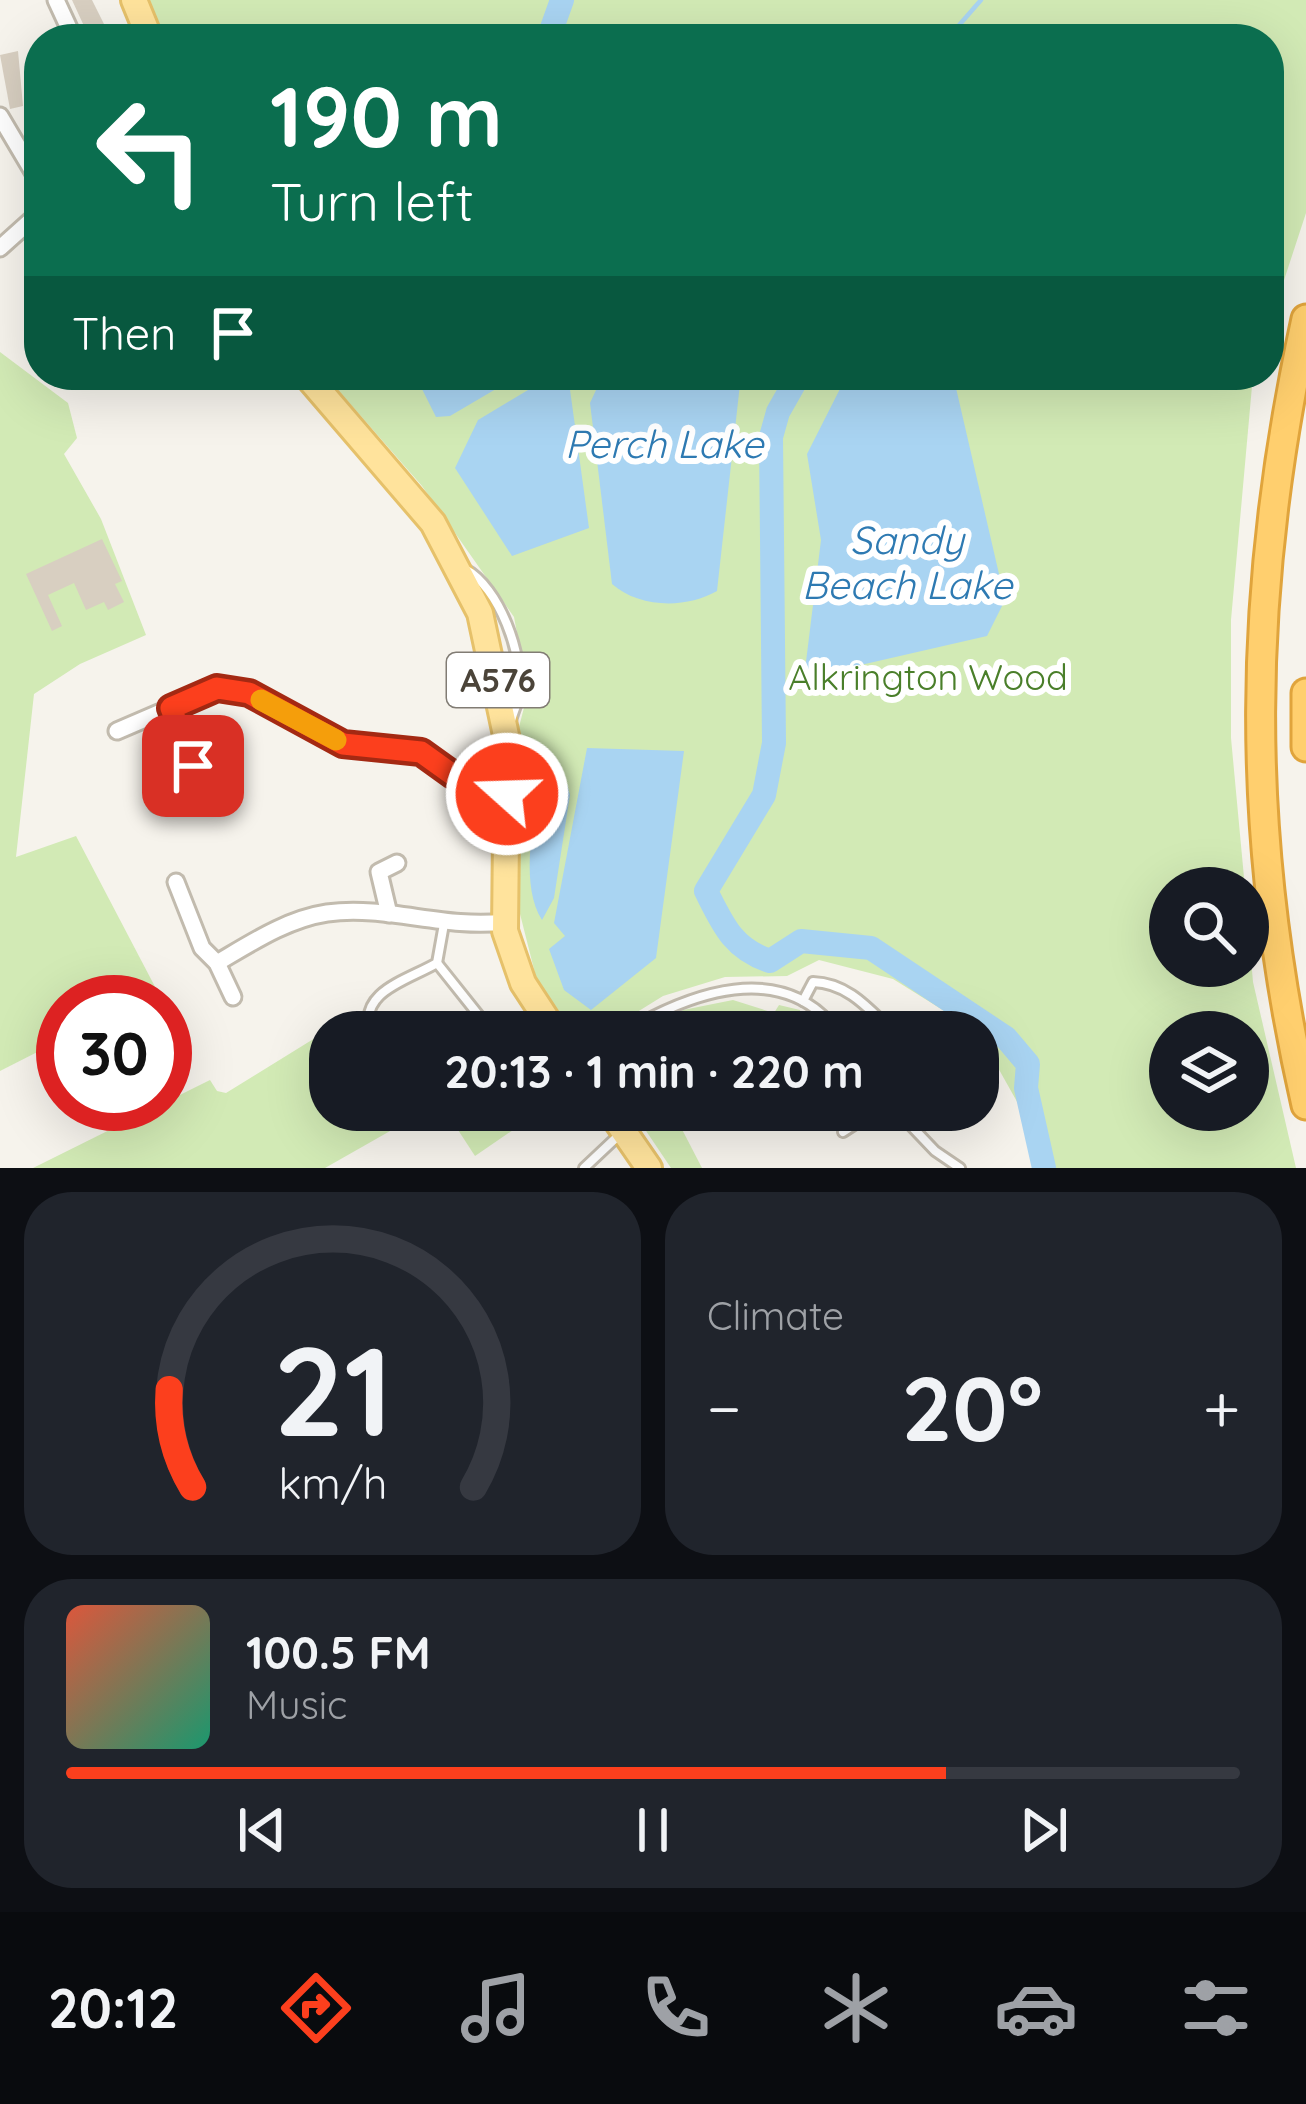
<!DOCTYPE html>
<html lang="en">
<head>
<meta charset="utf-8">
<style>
	body { margin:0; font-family:Quicksand,sans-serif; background:#20242c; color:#f1f3f6; height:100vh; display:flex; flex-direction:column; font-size:45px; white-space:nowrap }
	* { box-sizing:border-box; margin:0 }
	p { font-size:39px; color:#9ea1a6 }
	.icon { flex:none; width:66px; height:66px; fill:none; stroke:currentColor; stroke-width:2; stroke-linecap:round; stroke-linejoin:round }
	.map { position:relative; height:1168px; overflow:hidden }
	.panel { display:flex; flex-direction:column; gap:24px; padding:24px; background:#0d0f14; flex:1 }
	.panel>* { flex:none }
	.guide { position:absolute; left:24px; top:24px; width:1260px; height:366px; border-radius:48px; box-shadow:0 12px 48px #0002; background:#0b6e4f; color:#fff; overflow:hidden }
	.buttons { position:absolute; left:1149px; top:867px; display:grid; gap:24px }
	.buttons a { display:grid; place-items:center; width:120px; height:120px; border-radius:50%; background:#171b24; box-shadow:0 12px 48px #0002; font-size:60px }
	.speed { position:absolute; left:36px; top:975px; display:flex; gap:24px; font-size:60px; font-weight:700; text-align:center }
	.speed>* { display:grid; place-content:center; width:156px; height:156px; border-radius:50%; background:#171b24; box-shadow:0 12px 48px #0002; line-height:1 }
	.speed .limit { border:18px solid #d22; background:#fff; color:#111 }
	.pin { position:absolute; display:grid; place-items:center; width:102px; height:102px; color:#fff; margin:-51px; border-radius:24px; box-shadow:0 6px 18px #0006 }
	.me { position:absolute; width:132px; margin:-66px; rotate:290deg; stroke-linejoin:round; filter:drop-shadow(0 0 9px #0008) }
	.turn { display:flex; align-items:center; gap:42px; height:252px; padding:0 48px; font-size:54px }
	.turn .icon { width:156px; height:156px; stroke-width:2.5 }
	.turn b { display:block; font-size:84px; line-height:102px }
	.then { display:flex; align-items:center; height:114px; padding:0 48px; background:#0003; gap:24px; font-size:45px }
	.big { font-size:90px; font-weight:700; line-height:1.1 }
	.panel .widget { flex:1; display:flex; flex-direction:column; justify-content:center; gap:18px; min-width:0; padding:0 42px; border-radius:48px; background:#20242c }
	.panel .dial { align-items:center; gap:0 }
	.dial svg { height:312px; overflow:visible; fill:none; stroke:#363941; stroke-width:7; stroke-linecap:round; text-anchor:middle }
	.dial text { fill:#f1f3f6; stroke:none }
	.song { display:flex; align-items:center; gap:36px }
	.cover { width:144px; height:144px; border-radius:18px; background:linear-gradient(135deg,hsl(10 70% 55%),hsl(160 70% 35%)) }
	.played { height:12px; border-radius:6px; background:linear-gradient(90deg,#fc3f1d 75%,#363941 75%) }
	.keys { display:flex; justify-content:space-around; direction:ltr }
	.heat { display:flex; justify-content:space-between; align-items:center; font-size:66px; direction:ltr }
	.panel .tiles { flex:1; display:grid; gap:24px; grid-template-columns:1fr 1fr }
	.widget:last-child { grid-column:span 2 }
	.trip { position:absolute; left:309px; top:1011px; width:690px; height:120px; border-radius:48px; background:#171b24; box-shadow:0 12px 48px #0002; font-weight:700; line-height:120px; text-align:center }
	.dock { display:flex; height:192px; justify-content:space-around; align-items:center; background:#090b0e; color:#9ea1a6 }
	.dock .icon { width:84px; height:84px }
	.dock .active { color:#fc3f1d }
	.dock b { font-size:54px; color:#f1f3f6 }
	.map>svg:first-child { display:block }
	.green { fill:#d2eab5; fill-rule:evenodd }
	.water { fill:#a9d4f2 }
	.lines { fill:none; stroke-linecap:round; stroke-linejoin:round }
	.stream { stroke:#a9d4f2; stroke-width:4.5 }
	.river { stroke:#a9d4f2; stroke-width:24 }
	.building { fill:#d8cfc1 }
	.service-casing { stroke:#c2bbae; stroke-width:14 }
	.minor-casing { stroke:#c2bbae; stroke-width:21 }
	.primary-casing { stroke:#e6c16a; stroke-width:30 }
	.motorway-casing { stroke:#e0a43c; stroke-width:33 }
	.service { stroke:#fff; stroke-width:8 }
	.minor { stroke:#fff; stroke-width:15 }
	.primary { stroke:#ffe39c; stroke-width:24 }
	.motorway { stroke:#ffcf6e; stroke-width:27 }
	.route-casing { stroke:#a42913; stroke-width:30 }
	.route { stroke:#fc3f1d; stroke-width:21 }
	.slow { stroke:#f59e0b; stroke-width:21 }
	.labels { text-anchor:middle; stroke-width:12; stroke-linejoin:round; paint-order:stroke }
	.shield { fill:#fff; stroke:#817c74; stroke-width:3 }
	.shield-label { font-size:33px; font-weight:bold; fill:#4b4439 }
	.park-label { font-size:36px; fill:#4a7f2a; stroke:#fff }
	.water-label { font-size:39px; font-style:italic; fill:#2e7ab2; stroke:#fff }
</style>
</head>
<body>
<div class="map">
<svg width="1306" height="1168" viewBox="0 0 1306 1168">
	<rect width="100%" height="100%" fill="#f6f3ec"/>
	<!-- green -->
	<g class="green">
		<path d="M148 0H1306V213L1269 326V39H165Z"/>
		<path d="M0 352 68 403 77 438 64 454 101 519 146 635 80 664 34 694 16 857 76 836 163 1002H63V1039L0 1071Z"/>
		<path d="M325 375H1253L1231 620V738L1245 888H1170V966H1248V924L1253 982 1296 1168H1054L978 1032 893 979 819 960 787 976 725 977 663 996 605 1032H576L538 985 517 902 519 727 528 692 514 617 422 486ZM1170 1032H1248V1110H1170Z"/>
		<path d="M733 1000 774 1013 779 1005 800 1010 802 1032 773 1028 645 1032 683 1010Z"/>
		<path d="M349 1017 359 1032H330V1110H408L413 1118 325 1168H33L210 1080 217 1091 226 1093Z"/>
		<path d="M445 1110H536L538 1113 475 1156Z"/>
		<path d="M632 1110H672L702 1168H671Z"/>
	</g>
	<!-- water -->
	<g class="water">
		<path d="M415 375H520L450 416 436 417Z"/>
		<path d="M553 375H568L589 528 512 556 455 468 478 420Z"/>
		<path d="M603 375H741L717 591C686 609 639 608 612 584L590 403Z"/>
		<path d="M847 375H953L1005 600 987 636 804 678 821 540 807 454Z"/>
		<path d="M587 748 684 751 656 958 591 1010 564 990 549 949 565 936 554 923Z"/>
		<path d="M548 783 567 784 570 795 554 898 542 920C521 887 532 828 538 791Z"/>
	</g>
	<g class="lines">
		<!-- stream -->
		<path class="stream" d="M947 39 981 0"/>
		<!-- river -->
		<g class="river">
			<path d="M548 39 562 0"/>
			<path d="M799 375 778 412 771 437 774 743 764 795 706 891C723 925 733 949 770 961L801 941 871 948 1006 1038 1028 1064 1026 1088 1044 1168"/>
		</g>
	</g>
	<!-- building -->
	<g class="building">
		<path d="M72 0H92L107 30 102 32 105 39H90Z"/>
		<path d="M18 51 23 106 10 109 0 55Z"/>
		<path d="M102 539 122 581 115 584 124 602 108 610 104 602 86 610 74 583 48 595 62 626 52 631 26 574Z"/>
	</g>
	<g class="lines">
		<defs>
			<g id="service">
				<path d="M465 569C499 587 524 655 519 694 518 703 513 712 511 721"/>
				<path d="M437 963 492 1032"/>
				<path d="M803 1001 813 982C848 983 869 1009 893 1032"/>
				<path d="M370 1032C359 991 406 981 437 963L444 924"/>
				<path d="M624 1032C688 994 782 957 838 1032"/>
				<path d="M896 1110 935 1151 960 1168"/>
				<path d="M843 1132 877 1110"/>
				<path d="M584 1168 618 1136"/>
			</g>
			<g id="minor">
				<path d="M56 0 74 39"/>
				<path d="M0 116 39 182"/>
				<path d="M0 248 39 213"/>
				<path d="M117 731 217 688 249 693 343 744 421 752 453 775 507 793"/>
				<path d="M157 804 192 787 193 767 171 708"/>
				<path d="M176 882 202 948 217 963 233 997"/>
				<path d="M389 914 379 872 397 863"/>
				<path d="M217 963C251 943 287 919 327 913 387 905 444 929 504 922"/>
			</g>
			<g id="primary">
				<path d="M134 0 150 39"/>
				<path d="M306 375 433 523 480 613 507 740 505 931 523 983 555 1032"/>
				<path d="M609 1110 649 1168"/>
			</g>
			<g id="motorway">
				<path d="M1306 319C1247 589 1244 834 1306 1105"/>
				<path d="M1306 693V747"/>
			</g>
		</defs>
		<!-- service casing -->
		<use href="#service" class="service-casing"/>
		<!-- minor casing -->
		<use href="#minor" class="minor-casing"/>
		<!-- primary casing -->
		<use href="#primary" class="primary-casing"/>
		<!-- motorway casing -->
		<use href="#motorway" class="motorway-casing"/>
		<!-- service -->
		<use href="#service" class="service"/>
		<!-- minor -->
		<use href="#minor" class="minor"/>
		<!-- primary -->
		<use href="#primary" class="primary"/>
		<!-- motorway -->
		<use href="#motorway" class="motorway"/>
	</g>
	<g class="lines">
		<defs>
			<path id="route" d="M193 766 171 708 217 688 249 693 343 744 421 752 453 775 507 794"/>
		</defs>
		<!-- route casing -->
		<use href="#route" class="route-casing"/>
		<!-- route -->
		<use href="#route" class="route"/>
		<!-- slow -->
		<path class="slow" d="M261 700 336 740"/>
	</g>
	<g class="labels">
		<!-- shield labels -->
		<rect class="shield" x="447" y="653" width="102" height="54" rx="9"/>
		<g class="shield-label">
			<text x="498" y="692">A576</text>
		</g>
		<!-- park labels -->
		<g class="park-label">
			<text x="928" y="690">Alkrington Wood</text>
		</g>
		<!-- water labels -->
		<g class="water-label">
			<text x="664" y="458">Perch Lake</text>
			<text x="907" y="554">Sandy<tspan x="907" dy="45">Beach Lake</tspan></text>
		</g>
	</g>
</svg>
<div class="buttons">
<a><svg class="icon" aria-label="search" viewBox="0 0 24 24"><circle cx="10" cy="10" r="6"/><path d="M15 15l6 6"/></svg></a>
<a><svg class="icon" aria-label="layers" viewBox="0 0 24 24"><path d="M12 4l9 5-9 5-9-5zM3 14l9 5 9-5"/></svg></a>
</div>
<div class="speed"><div class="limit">30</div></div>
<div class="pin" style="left:193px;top:766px;background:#d93025"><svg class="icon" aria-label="arrive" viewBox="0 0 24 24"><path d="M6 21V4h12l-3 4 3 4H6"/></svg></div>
<svg class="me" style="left:507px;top:794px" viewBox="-20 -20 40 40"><circle r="17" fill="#fc3f1d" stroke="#fff" stroke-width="3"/><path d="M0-11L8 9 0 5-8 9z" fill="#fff"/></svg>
<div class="trip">20:13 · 1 min · 220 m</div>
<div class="guide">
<div class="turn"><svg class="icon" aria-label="left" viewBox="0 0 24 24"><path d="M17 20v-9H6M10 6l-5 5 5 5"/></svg><div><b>190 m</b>Turn left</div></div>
<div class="then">Then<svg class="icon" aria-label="arrive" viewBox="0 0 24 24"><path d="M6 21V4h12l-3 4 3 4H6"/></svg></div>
</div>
</div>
<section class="panel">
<div class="tiles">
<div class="widget dial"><svg viewBox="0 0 100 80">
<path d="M14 69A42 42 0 1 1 86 69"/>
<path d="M14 69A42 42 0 0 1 8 44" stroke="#fc3f1d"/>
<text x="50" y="56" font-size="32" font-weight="700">21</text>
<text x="50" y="72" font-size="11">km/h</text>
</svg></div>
<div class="widget"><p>Climate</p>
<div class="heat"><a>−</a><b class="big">20°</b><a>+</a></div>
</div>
<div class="widget">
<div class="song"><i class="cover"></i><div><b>100.5 FM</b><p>Music</p></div></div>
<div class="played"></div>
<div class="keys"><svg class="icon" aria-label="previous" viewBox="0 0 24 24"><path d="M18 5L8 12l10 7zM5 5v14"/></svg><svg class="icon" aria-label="pause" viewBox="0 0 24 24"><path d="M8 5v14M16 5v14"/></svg><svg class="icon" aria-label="next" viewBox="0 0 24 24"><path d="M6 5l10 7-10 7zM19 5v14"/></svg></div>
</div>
</div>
</section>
<nav class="dock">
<b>20:12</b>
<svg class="icon active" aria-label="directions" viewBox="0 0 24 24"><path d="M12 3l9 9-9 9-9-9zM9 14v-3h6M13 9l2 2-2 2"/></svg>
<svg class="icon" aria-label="music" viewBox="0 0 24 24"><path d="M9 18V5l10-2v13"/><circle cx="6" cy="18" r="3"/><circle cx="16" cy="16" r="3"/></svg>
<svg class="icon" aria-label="phone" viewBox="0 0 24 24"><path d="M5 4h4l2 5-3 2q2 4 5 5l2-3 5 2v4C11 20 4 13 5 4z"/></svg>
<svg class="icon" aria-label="climate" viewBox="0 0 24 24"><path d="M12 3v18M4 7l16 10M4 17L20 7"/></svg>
<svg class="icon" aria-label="car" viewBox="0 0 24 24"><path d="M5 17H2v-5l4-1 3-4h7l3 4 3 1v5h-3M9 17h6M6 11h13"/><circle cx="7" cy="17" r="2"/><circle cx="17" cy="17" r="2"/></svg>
<svg class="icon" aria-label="filters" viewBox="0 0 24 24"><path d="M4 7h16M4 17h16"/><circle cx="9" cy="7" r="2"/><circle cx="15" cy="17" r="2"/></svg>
</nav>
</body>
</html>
